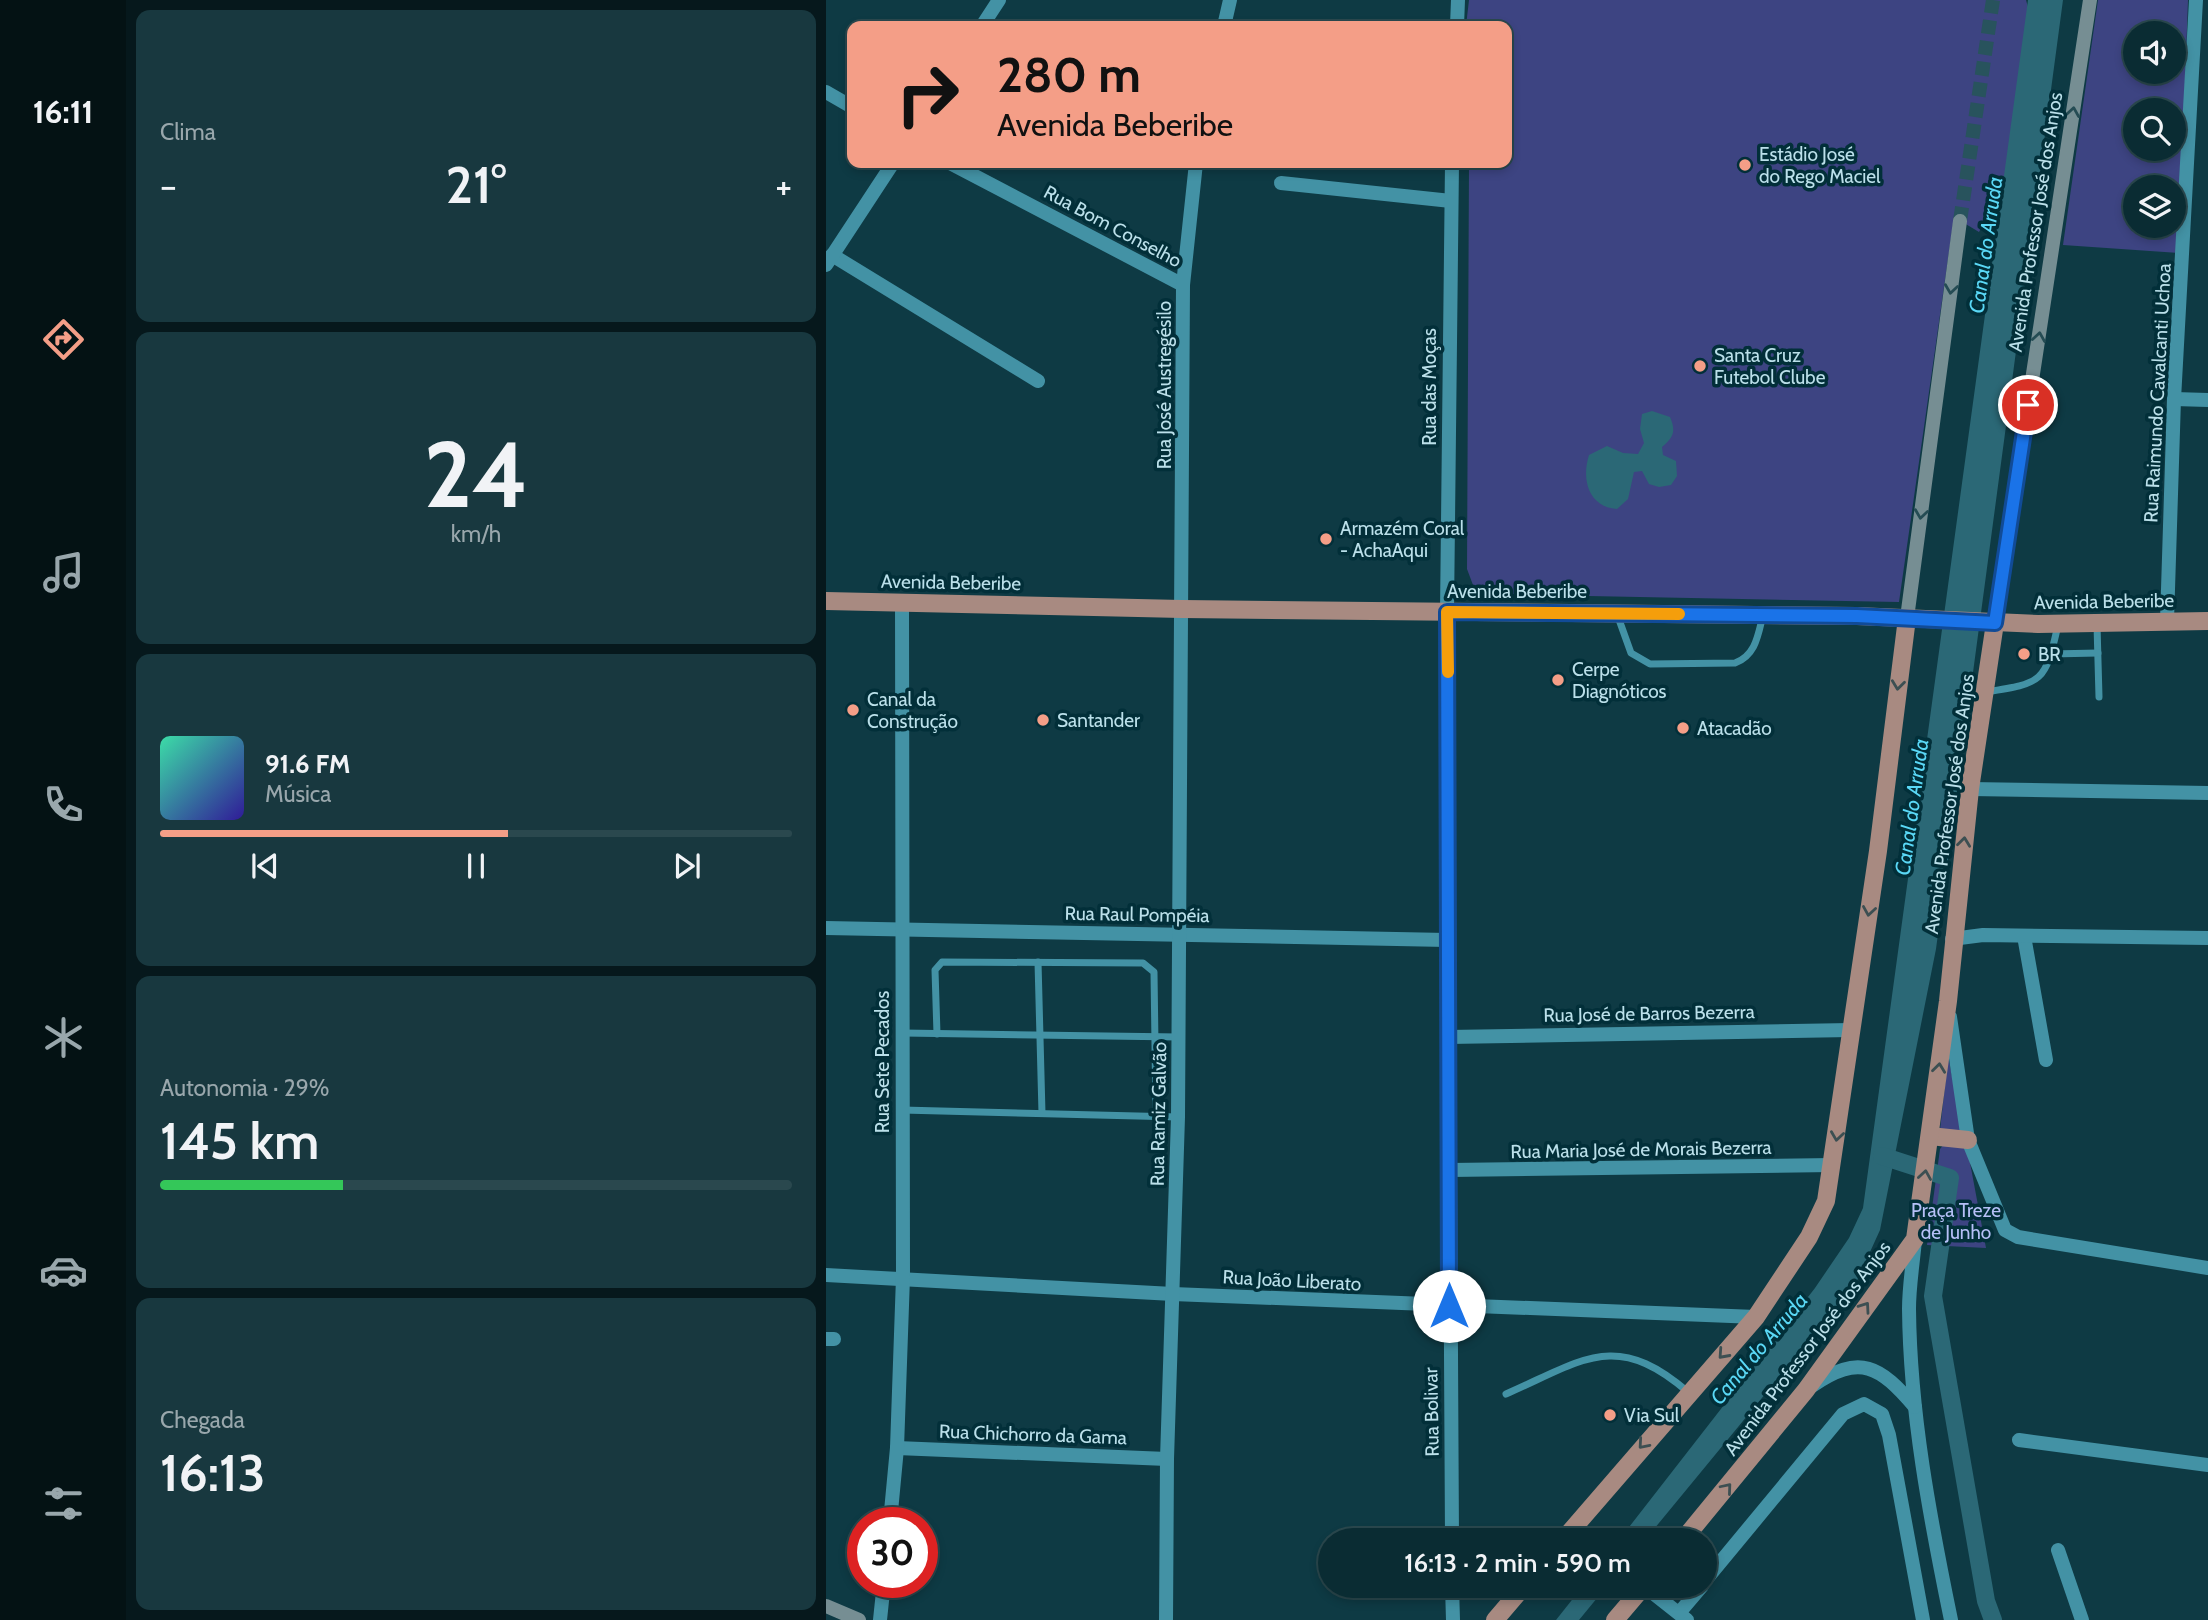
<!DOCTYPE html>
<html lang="pt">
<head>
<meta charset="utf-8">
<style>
	body { margin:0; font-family:Cabin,sans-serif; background:#18383f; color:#f1f3f6; height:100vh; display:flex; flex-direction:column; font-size:26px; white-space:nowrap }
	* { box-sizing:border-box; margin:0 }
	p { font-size:23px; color:#99a7ac }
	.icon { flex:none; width:38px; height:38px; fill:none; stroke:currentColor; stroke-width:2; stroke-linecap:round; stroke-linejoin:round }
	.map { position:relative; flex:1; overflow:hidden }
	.side { display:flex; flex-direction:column; gap:10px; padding:10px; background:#06181c; width:700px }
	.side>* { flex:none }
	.banner { position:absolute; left:21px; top:21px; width:665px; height:147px; border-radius:14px; box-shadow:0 4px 10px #0003,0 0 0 2px #2a484e; background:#f49e87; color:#111; overflow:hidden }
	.tools { position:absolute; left:1297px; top:21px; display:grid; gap:14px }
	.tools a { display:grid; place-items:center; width:63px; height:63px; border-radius:50%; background:#0a2c33; box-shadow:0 4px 10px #0003,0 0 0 2px #2a484e; font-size:35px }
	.speed { position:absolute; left:21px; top:1507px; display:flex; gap:14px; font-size:35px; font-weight:700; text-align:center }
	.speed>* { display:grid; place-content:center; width:91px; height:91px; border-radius:50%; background:#0a2c33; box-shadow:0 4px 10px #0003,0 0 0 2px #2a484e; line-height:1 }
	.speed .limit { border:10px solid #d22; background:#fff; color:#111 }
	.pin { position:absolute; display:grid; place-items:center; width:60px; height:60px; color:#fff; margin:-30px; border:4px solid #fff; border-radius:50%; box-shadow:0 2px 7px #0007 }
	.me { position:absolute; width:77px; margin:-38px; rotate:0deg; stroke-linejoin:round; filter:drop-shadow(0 0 5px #0008) }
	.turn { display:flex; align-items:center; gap:24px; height:147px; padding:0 35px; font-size:32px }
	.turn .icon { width:91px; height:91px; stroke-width:2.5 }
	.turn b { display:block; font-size:49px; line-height:60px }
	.big { font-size:52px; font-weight:600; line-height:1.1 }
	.side .tile { flex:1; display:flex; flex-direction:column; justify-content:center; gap:10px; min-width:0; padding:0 24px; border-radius:14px; background:#18383f }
	.side .dial { align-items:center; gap:0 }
	.dial b { font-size:91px; line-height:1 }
	.song { display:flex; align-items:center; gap:21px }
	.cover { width:84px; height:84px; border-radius:10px; background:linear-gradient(135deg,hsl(160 70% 55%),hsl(250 70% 35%)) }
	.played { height:7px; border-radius:4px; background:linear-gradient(90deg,#f49e87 55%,#2a484e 55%) }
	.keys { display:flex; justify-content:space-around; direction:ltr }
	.heat { display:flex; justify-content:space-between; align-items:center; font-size:38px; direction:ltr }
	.charge { height:10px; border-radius:5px; background:linear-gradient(90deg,#34c759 29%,#2a484e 0) }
	.trip { position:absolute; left:492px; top:1528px; width:399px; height:70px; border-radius:35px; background:#0a2c33; box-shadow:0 4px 10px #0003,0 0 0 2px #2a484e; font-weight:600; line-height:70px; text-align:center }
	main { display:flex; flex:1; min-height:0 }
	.menu { display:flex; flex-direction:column; width:126px; justify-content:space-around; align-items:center; background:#041214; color:#99a7ac }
	.menu .icon { width:49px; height:49px }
	.menu .current { color:#f49e87 }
	.menu b { font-size:32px; color:#f1f3f6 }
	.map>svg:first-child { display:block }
	.green { fill:#3d4482; fill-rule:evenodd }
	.water { fill:#2b6876 }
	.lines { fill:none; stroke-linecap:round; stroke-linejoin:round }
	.canal { stroke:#2b6876; stroke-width:18 }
	.secondary-tunnel { stroke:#28535d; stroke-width:14; stroke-dasharray:14 7; stroke-linecap:butt }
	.service { stroke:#4392a5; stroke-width:7 }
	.minor { stroke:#4392a5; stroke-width:14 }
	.tertiary { stroke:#4392a5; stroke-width:14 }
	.secondary { stroke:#768e93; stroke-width:14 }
	.primary { stroke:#a88a81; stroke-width:18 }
	.oneway { stroke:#254c54 }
	.oneway2 { stroke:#3c4f52 }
	.route-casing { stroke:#114b97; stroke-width:18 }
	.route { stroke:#1a73e8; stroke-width:12 }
	.slow { stroke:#f59e0b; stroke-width:12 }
	.poi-dot { fill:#f49e87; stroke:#022f39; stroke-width:2.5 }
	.labels { text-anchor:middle; stroke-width:7; stroke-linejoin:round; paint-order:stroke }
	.poi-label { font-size:19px; fill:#bbe0ea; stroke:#022f39; text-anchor:start }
	.street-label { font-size:19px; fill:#bbe0ea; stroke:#022f39 }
	.park-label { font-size:19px; fill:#b6c0f7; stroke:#022f39 }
	.water-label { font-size:21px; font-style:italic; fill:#5ad8f6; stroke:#022f39 }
</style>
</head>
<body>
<main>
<nav class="menu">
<b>16:11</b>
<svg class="icon current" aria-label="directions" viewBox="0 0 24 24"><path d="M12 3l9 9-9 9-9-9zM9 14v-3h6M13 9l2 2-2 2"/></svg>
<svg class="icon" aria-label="music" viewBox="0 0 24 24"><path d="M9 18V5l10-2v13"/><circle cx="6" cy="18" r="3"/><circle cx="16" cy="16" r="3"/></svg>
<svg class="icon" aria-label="phone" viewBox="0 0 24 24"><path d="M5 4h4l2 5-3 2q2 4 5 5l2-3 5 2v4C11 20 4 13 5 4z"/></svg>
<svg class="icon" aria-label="climate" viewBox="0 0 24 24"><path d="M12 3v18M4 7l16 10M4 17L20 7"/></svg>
<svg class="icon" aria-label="car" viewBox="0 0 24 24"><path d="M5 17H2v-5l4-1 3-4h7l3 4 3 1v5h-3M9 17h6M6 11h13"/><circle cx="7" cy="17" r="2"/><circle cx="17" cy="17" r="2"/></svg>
<svg class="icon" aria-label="filters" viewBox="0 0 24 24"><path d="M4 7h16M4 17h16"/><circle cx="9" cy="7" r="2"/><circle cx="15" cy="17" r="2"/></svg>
</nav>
<section class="side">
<div class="tile"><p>Clima</p>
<div class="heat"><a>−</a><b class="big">21°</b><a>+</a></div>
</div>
<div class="tile dial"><b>24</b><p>km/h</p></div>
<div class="tile">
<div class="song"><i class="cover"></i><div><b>91.6 FM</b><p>Música</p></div></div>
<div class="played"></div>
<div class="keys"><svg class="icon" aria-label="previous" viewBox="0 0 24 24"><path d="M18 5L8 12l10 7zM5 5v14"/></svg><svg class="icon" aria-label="pause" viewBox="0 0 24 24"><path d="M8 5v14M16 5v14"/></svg><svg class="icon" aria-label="next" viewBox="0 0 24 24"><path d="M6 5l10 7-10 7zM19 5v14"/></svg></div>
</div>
<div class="tile"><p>Autonomia · 29%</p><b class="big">145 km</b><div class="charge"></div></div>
<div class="tile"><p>Chegada</p><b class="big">16:13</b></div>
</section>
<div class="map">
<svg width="1382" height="1620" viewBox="0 0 1382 1620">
	<rect width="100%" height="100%" fill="#0e3a44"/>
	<!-- green -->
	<g class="green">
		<path d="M643 0H1200L1205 18 1189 149 1175 192 1153 232 1128 217 1073 602 661 594 647 585 641 569 643 163H681V26H640Z"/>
		<path d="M1272 0H1362L1353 253 1237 245ZM1309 33H1348V72H1309ZM1309 110H1348V149H1309ZM1309 187H1348V226H1309Z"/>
		<path d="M1122 1059 1123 1060 1136 1131 1114 1130Z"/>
		<path d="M1118 1144 1134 1145 1142 1152 1160 1248 1101 1245 1114 1149Z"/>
	</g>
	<!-- water -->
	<g class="water">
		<path d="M1202 0H1237L1110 949 1054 1230 1029 1285 819 1540H793L989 1288 1023 1238 1037 1208Z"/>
		<path d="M826 411 844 417C850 431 848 437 836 447L837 455 850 461 851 476 845 485 833 487 823 484 816 471 808 472 802 499 791 509C763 507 755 480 763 455L781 446 797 453 812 454 818 443 814 429 816 414Z"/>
		<path d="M757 1586H781L753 1620H730Z"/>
	</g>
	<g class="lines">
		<!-- canal -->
		<path class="canal" d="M1056 1156 1124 1178 1107 1296 1160 1601 1167 1620"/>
		<!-- secondary-tunnel -->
		<path class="secondary-tunnel" d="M1134 221 1167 0"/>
		<!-- service -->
		<g class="service">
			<path d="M791 614 805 653 824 664 909 663C930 655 932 635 937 615"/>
			<path d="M1271 625 1273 697"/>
			<path d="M1225 654 1272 653"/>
			<path d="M1159 692C1217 683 1219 683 1232 625"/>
			<path d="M212 962 216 1113"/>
			<path d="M77 1033 353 1037"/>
			<path d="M111 1034 109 970 116 962 317 963 328 972 330 1117"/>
			<path d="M76 1110 352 1117"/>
			<path d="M680 1394C756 1361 789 1329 862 1392"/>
		</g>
		<!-- minor -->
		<g class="minor">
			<path d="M156 26 173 0"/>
			<path d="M398 26 404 0"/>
			<path d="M0 92 26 107"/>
			<path d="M124 163 357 285"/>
			<path d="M455 183 625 201"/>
			<path d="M6 255 212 381"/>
			<path d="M0 265 67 163"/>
			<path d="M1348 399 1382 400"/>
			<path d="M621 612 626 1540"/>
			<path d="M1341 621 1348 399 1370 0"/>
			<path d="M1144 789 1382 793"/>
			<path d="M0 928 621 940"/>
			<path d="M1198 936 1220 1060"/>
			<path d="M1126 939 1157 935 1382 938"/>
			<path d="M1124 1017 1142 1140 1179 1230 1192 1237 1382 1268"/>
			<path d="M622 1037 1025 1030"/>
			<path d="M624 1170 1007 1165"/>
			<path d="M0 1275 347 1294 930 1317"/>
			<path d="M0 1339H8"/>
			<path d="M1193 1440 1382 1465"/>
			<path d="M71 1448 341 1459"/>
			<path d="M64 1522 71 1448 77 1277 76 601"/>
			<path d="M1232 1550 1256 1620"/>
			<path d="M878 1582 1017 1414 1038 1404 1056 1414 1063 1435 1097 1620"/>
			<path d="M626 1586 627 1620"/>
			<path d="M818 1586 861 1620"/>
			<path d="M853 1613 876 1586"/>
			<path d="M54 1620 58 1582"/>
			<path d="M340 1620 341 1459 352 1117 357 285 370 163"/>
		</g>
		<!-- tertiary -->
		<g class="tertiary">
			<path d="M631 26 632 0"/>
			<path d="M621 612 626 163"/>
			<path d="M1089 1240C1087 1263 1083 1286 1083 1309 1084 1413 1104 1518 1125 1620"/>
			<path d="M986 1386C1034 1353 1054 1366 1089 1407"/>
		</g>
		<!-- secondary -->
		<g class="secondary">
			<path d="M1081 618 1134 221"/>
			<path d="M1169 623 1264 0"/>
			<path d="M0 1606 33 1620"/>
		</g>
		<!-- primary -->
		<g class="primary">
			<path d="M0 601 356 609 1031 616 1212 624 1382 621"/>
			<path d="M1104 1136 1142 1140"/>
			<path d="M737 1540 930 1317 983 1237 1000 1201 1052 851 1081 618"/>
			<path d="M857 1540 980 1390 1089 1239 1122 1001 1144 789 1169 623"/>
			<path d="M669 1620 698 1586"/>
			<path d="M789 1620 818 1586"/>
		</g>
	</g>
	<!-- one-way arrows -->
	<defs><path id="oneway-chevron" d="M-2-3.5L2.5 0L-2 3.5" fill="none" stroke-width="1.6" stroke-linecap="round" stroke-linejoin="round" transform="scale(1.75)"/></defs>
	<g class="oneway">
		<use href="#oneway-chevron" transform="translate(1247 112) rotate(-81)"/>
		<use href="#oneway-chevron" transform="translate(1125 289) rotate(98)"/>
		<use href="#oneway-chevron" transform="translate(1213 337) rotate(-81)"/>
		<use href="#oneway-chevron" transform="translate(1095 514) rotate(98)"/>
	</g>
	<g class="oneway2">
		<use href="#oneway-chevron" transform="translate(1072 685) rotate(97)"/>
		<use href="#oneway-chevron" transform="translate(1138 842) rotate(-83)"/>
		<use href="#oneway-chevron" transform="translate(1043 911) rotate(99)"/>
		<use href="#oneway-chevron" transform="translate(1113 1068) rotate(-83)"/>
		<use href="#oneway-chevron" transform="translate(1011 1136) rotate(98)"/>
		<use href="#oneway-chevron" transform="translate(1099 1175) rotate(-81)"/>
		<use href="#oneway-chevron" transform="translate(1039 1307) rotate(-55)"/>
		<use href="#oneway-chevron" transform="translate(897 1354) rotate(132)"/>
		<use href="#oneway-chevron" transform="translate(817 1444) rotate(131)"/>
		<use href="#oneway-chevron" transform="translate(901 1488) rotate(-50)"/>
	</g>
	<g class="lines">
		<defs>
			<path id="route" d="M623 1306 621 612 1031 616 1169 623 1202 405"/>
		</defs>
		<!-- route casing -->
		<use href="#route" class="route-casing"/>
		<!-- route -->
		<use href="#route" class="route"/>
		<!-- slow -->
		<path class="slow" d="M622 672 621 612 853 614"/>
	</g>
	<!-- markers -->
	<g class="poi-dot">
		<circle cx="919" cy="165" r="7"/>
		<circle cx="874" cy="366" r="7"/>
		<circle cx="500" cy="539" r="7"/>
		<circle cx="1198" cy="654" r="7"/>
		<circle cx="732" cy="680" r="7"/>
		<circle cx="27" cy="710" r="7"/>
		<circle cx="217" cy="720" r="7"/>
		<circle cx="857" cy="728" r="7"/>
		<circle cx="784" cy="1415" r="7"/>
	</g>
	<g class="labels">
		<!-- poi labels -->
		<g class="poi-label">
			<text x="933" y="161">Estádio José<tspan x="933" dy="22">do Rego Maciel</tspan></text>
			<text x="888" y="362">Santa Cruz<tspan x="888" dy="22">Futebol Clube</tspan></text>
			<text x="514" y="535">Armazém Coral<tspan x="514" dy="22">- AchaAqui</tspan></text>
			<text x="1212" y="661">BR</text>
			<text x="746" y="676">Cerpe<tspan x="746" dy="22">Diagnóticos</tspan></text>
			<text x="41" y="706">Canal da<tspan x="41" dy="22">Construção</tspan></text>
			<text x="231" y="727">Santander</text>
			<text x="871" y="735">Atacadão</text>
			<text x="798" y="1422">Via Sul</text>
		</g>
		<!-- street labels -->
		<g class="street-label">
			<text transform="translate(1209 222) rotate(-81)" y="7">Avenida Professor José dos Anjos</text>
			<text transform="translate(287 226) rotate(28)" y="7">Rua Bom Conselho</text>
			<text transform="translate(338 385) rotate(-90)" y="7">Rua José Austregésilo</text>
			<text transform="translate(603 387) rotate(-90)" y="7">Rua das Moças</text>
			<text transform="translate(1331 393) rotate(-87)" y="7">Rua Raimundo Cavalcanti Uchoa</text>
			<text transform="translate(125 582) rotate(1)" y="7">Avenida Beberibe</text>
			<text x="691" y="598">Avenida Beberibe</text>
			<text transform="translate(1278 601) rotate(-1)" y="7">Avenida Beberibe</text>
			<text transform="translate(1123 804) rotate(-82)" y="7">Avenida Professor José dos Anjos</text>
			<text transform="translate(311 914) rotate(1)" y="7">Rua Raul Pompéia</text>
			<text transform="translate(823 1013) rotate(-1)" y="7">Rua José de Barros Bezerra</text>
			<text transform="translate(56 1062) rotate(-90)" y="7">Rua Sete Pecados</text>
			<text transform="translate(332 1114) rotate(-89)" y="7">Rua Ramiz Galvão</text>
			<text transform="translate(815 1149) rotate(-1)" y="7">Rua Maria José de Morais Bezerra</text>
			<text transform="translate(466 1280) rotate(3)" y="7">Rua João Liberato</text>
			<text transform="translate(981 1348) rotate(-53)" y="7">Avenida Professor José dos Anjos</text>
			<text transform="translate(605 1412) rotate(-91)" y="7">Rua Bolivar</text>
			<text transform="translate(207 1434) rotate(2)" y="7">Rua Chichorro da Gama</text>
		</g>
		<!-- park labels -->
		<g class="park-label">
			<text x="1130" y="1217">Praça Treze<tspan x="1130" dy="22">de Junho</tspan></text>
		</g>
		<!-- water labels -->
		<g class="water-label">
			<text transform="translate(1160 245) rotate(-82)" y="7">Canal do Arruda</text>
			<text transform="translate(1086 807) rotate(-82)" y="7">Canal do Arruda</text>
			<text transform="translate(933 1349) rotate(-50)" y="7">Canal do Arruda</text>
		</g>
	</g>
</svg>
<div class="tools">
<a><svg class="icon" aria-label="sound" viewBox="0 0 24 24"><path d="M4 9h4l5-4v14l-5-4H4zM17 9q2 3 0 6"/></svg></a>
<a><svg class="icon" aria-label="search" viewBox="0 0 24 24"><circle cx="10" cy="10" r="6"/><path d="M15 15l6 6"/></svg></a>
<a><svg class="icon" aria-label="layers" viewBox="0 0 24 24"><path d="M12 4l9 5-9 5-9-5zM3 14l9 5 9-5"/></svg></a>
</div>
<div class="speed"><div class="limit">30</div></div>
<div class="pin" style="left:1202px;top:405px;background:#d93025"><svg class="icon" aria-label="arrive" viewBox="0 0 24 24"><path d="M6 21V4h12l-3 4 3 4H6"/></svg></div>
<svg class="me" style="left:623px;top:1306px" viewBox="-20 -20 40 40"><circle r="19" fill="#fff"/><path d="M0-13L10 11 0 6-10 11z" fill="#1a73e8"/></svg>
<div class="trip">16:13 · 2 min · 590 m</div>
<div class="banner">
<div class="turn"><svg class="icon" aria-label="right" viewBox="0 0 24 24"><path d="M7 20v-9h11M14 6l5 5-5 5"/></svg><div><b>280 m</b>Avenida Beberibe</div></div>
</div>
</div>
</main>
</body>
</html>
